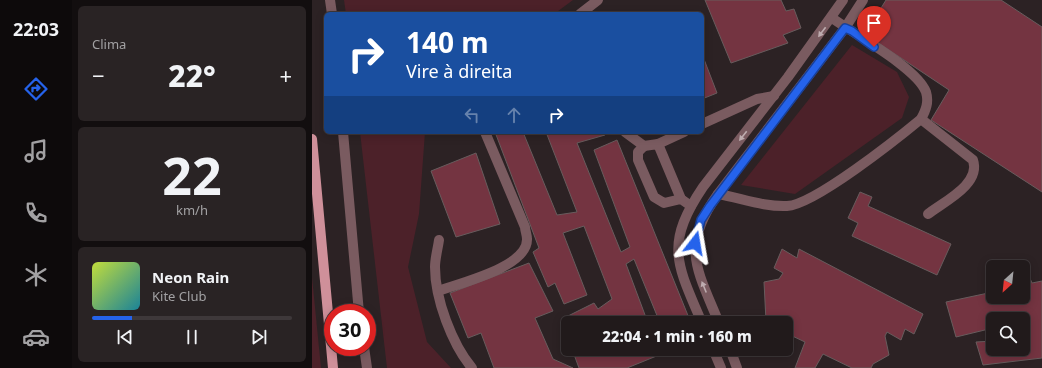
<!DOCTYPE html>
<html lang="pt">
<head>
<meta charset="utf-8">
<style>
	body { margin:0; font-family:"Noto Sans",sans-serif; background:#292324; color:#f1f3f6; height:100vh; display:flex; flex-direction:column; font-size:15px; white-space:nowrap }
	* { box-sizing:border-box; margin:0 }
	p { font-size:13px; color:#a2a1a3 }
	.icon { flex:none; width:22px; height:22px; fill:none; stroke:currentColor; stroke-width:2; stroke-linecap:round; stroke-linejoin:round }
	.map { position:relative; flex:1; overflow:hidden }
	.sheet { display:flex; flex-direction:column; gap:6px; padding:6px; background:#120e0f; width:240px }
	.sheet>* { flex:none }
	.top-card { position:absolute; left:12px; top:12px; width:380px; height:122px; border-radius:6px; box-shadow:0 2px 10px #0003,0 0 0 1px #3e383a; background:#1a4fa0; color:#fff; overflow:hidden }
	.needle { width:26px; rotate:207deg }
	.fabs { position:absolute; left:674px; top:260px; display:grid; gap:8px }
	.fabs a { display:grid; place-items:center; width:44px; height:44px; border-radius:6px; background:#211a1b; box-shadow:0 2px 10px #0003,0 0 0 1px #3e383a; font-size:20px }
	.speed { position:absolute; left:12px; top:304px; display:flex; gap:8px; font-size:20px; font-weight:700; text-align:center }
	.speed>* { display:grid; place-content:center; width:52px; height:52px; border-radius:50%; background:#211a1b; box-shadow:0 2px 10px #0003,0 0 0 1px #3e383a; line-height:1 }
	.speed .limit { border:6px solid #d22; background:#fff; color:#111 }
	.pin { position:absolute; display:grid; place-items:center; width:34px; height:34px; color:#fff; margin:-41px -17px; border-radius:50% 50% 50% 0; rotate:-45deg; box-shadow:0 0 4px #0007 }
	.pin .icon { rotate:45deg }
	.me { position:absolute; width:44px; margin:-22px; rotate:14deg; stroke-linejoin:round; filter:drop-shadow(0 0 3px #0008) }
	.turn { display:flex; align-items:center; gap:14px; height:84px; padding:0 16px; font-size:18px }
	.turn .icon { width:52px; height:52px; stroke-width:2.5 }
	.turn b { display:block; font-size:28px; line-height:34px }
	.lanes { display:flex; align-items:center; height:38px; padding:0 16px; background:#0003; justify-content:center; gap:20px; direction:ltr }
	.lanes .off { opacity:.35 }
	.big { font-size:30px; font-weight:800; line-height:1.1 }
	.sheet .tile { flex:1; display:flex; flex-direction:column; justify-content:center; gap:6px; min-width:0; padding:0 14px; border-radius:6px; background:#292324 }
	.sheet .dial { align-items:center; gap:0 }
	.dial b { font-size:52px; line-height:1 }
	.song { display:flex; align-items:center; gap:12px }
	.cover { width:48px; height:48px; border-radius:6px; background:linear-gradient(135deg,hsl(70 70% 55%),hsl(190 70% 35%)) }
	.played { height:4px; border-radius:2px; background:linear-gradient(90deg,#2563eb 20%,#3e383a 20%) }
	.keys { display:flex; justify-content:space-around; direction:ltr }
	.heat { display:flex; justify-content:space-between; align-items:center; font-size:22px; direction:ltr }
	.trip { position:absolute; left:249px; top:316px; width:232px; height:40px; border-radius:6px; background:#211a1b; box-shadow:0 2px 10px #0003,0 0 0 1px #3e383a; font-weight:800; line-height:40px; text-align:center }
	main { display:flex; flex:1; min-height:0 }
	.tab-bar { display:flex; flex-direction:column; width:72px; justify-content:space-around; align-items:center; background:#0d0a0b; color:#a2a1a3 }
	.tab-bar .icon { width:28px; height:28px }
	.tab-bar .selected { color:#2563eb }
	.tab-bar b { font-size:18px; color:#f1f3f6 }
	.map>svg:first-child { display:block }
	.green { fill:#4c2129 }
	.building { fill:#743441; stroke:#685c5d }
	.lines { fill:none; stroke-linecap:round; stroke-linejoin:round }
	.minor { stroke:#7a5b60; stroke-width:10 }
	.major { stroke:#cf909a; stroke-width:10 }
	.oneway { fill:#beacaf }
	.route-casing { stroke:#184099; stroke-width:10 }
	.route { stroke:#2563eb; stroke-width:7 }
</style>
</head>
<body>
<main>
<nav class="tab-bar">
<b>22:03</b>
<svg class="icon selected" aria-label="directions" viewBox="0 0 24 24"><path d="M12 3l9 9-9 9-9-9zM9 14v-3h6M13 9l2 2-2 2"/></svg>
<svg class="icon" aria-label="music" viewBox="0 0 24 24"><path d="M9 18V5l10-2v13"/><circle cx="6" cy="18" r="3"/><circle cx="16" cy="16" r="3"/></svg>
<svg class="icon" aria-label="phone" viewBox="0 0 24 24"><path d="M5 4h4l2 5-3 2q2 4 5 5l2-3 5 2v4C11 20 4 13 5 4z"/></svg>
<svg class="icon" aria-label="climate" viewBox="0 0 24 24"><path d="M12 3v18M4 7l16 10M4 17L20 7"/></svg>
<svg class="icon" aria-label="car" viewBox="0 0 24 24"><path d="M5 17H2v-5l4-1 3-4h7l3 4 3 1v5h-3M9 17h6M6 11h13"/><circle cx="7" cy="17" r="2"/><circle cx="17" cy="17" r="2"/></svg>
</nav>
<section class="sheet">
<div class="tile"><p>Clima</p>
<div class="heat"><a>−</a><b class="big">22°</b><a>+</a></div>
</div>
<div class="tile dial"><b>22</b><p>km/h</p></div>
<div class="tile">
<div class="song"><i class="cover"></i><div><b>Neon Rain</b><p>Kite Club</p></div></div>
<div class="played"></div>
<div class="keys"><svg class="icon" aria-label="previous" viewBox="0 0 24 24"><path d="M18 5L8 12l10 7zM5 5v14"/></svg><svg class="icon" aria-label="pause" viewBox="0 0 24 24"><path d="M8 5v14M16 5v14"/></svg><svg class="icon" aria-label="next" viewBox="0 0 24 24"><path d="M6 5l10 7-10 7zM19 5v14"/></svg></div>
</div>
</section>
<div class="map">
<svg width="730" height="368" viewBox="0 0 730 368">
	<rect width="100%" height="100%" fill="#2c2224"/>
	<!-- green -->
	<g class="green">
		<path d="M32 0H261L242 14H34Z"/>
		<path d="M540 45 585 72 597 97 590 118 483 194 429 185Z"/>
		<path d="M48 132H113L107 214 96 267 115 342 139 368H75Z"/>
		<path d="M0 277 9 368H0Z"/>
	</g>
	<!-- building -->
	<g class="building">
		<path d="M393 0H469L474 11 482 9 489 28 471 35 476 43 419 63Z"/>
		<path d="M574 0H689L730 27V192L619 120 637 90 553 34Z"/>
		<path d="M390 54 405 93 390 99Z"/>
		<path d="M183 132H211L245 215 265 212 234 132H292L293 135 265 143 309 252 318 247 282 150 305 140 379 323H348L322 259 314 264 336 323H256V337L250 319 282 303 286 309 300 299 272 226 251 233 275 295 252 304 243 283 236 287 221 252 227 248Z"/>
		<path d="M164 153 188 224 144 237 119 171Z"/>
		<path d="M548 192 560 197 556 206 639 244 625 275 540 236 546 223 536 218Z"/>
		<path d="M470 249 485 258 487 249 611 314 602 334 593 329 589 340 575 332 573 336 577 355 561 364 559 368H540L511 354 503 368H483L493 342 474 333V323L454 321 452 282 467 279 471 273 462 268Z"/>
		<path d="M217 263 241 311 223 318 241 359 261 368H182L169 333 156 338 138 293Z"/>
		<path d="M717 276 720 283 730 281V358L671 365 664 342 681 341V349H711V319H681V328L644 337 634 302 681 292V297H711V277Z"/>
		<path d="M260 349H345L347 355 315 368H267Z"/>
	</g>
	<g class="lines">
		<!-- minor -->
		<g class="minor">
			<path d="M18 0 20 14"/>
			<path d="M268 14 286 0"/>
			<path d="M609 119 661 160C669 184 633 201 616 214"/>
			<path d="M390 124 445 99 462 96"/>
			<path d="M31 132 47 313"/>
			<path d="M313 132 332 146 326 152V160L342 197 352 203 369 199 379 206"/>
			<path d="M346 144 372 132"/>
			<path d="M332 146 346 144 369 199"/>
			<path d="M406 194C429 198 452 207 475 206 502 205 586 138 609 119 614 110 617 102 614 92 605 68 542 34 520 18"/>
			<path d="M127 240C126 248 123 258 123 267 123 299 140 344 160 368"/>
			<path d="M126 291C148 283 216 267 215 239 215 235 213 230 213 227L173 132"/>
			<path d="M390 323C365 264 352 245 391 187L476 77 531 0"/>
			<path d="M407 323C385 269 368 247 406 194L533 28 551 0"/>
			<path d="M52 347 55 368"/>
			<path d="M401 349 409 368"/>
			<path d="M418 349 425 368"/>
		</g>
		<!-- major -->
		<path class="major" d="M0 139 21 368"/>
	</g>
	<!-- one-way arrows -->
	<defs><path id="oneway-solid" d="M-6-.8H1V-3.2L6.5 0L1 3.2V.8H-6Z"/></defs>
	<g class="oneway">
		<use href="#oneway-solid" transform="translate(510 32) rotate(127)"/>
		<use href="#oneway-solid" transform="translate(431 136) rotate(128)"/>
		<use href="#oneway-solid" transform="translate(392 287) rotate(-112)"/>
	</g>
	<g class="lines">
		<defs>
			<path id="route" d="M383 243 389 220 398 206 533 28 540 31 562 47"/>
		</defs>
		<!-- route casing -->
		<use href="#route" class="route-casing"/>
		<!-- route -->
		<use href="#route" class="route"/>
	</g>
</svg>
<div class="fabs">
<a><svg class="needle" viewBox="-14 -14 28 28"><path d="M0-13l5 13h-10z" fill="#e53935"/><path d="M0 13l5-13h-10z" fill="#a2a1a3"/></svg></a>
<a><svg class="icon" aria-label="search" viewBox="0 0 24 24"><circle cx="10" cy="10" r="6"/><path d="M15 15l6 6"/></svg></a>
</div>
<div class="speed"><div class="limit">30</div></div>
<div class="pin" style="left:562px;top:47px;background:#d93025"><svg class="icon" aria-label="arrive" viewBox="0 0 24 24"><path d="M6 21V4h12l-3 4 3 4H6"/></svg></div>
<svg class="me" style="left:383px;top:243px" viewBox="-20 -20 40 40"><path d="M0-17L14 15 0 8-14 15z" fill="#2563eb" stroke="#fff" stroke-width="4"/></svg>
<div class="trip">22:04 · 1 min · 160 m</div>
<div class="top-card">
<div class="turn"><svg class="icon" aria-label="right" viewBox="0 0 24 24"><path d="M7 20v-9h11M14 6l5 5-5 5"/></svg><div><b>140 m</b>Vire à direita</div></div>
<div class="lanes"><svg class="icon off" aria-label="left" viewBox="0 0 24 24"><path d="M17 20v-9H6M10 6l-5 5 5 5"/></svg><svg class="icon off" aria-label="ahead" viewBox="0 0 24 24"><path d="M12 20V5M6 11l6-6 6 6"/></svg><svg class="icon" aria-label="right" viewBox="0 0 24 24"><path d="M7 20v-9h11M14 6l5 5-5 5"/></svg></div>
</div>
</div>
</main>
</body>
</html>
